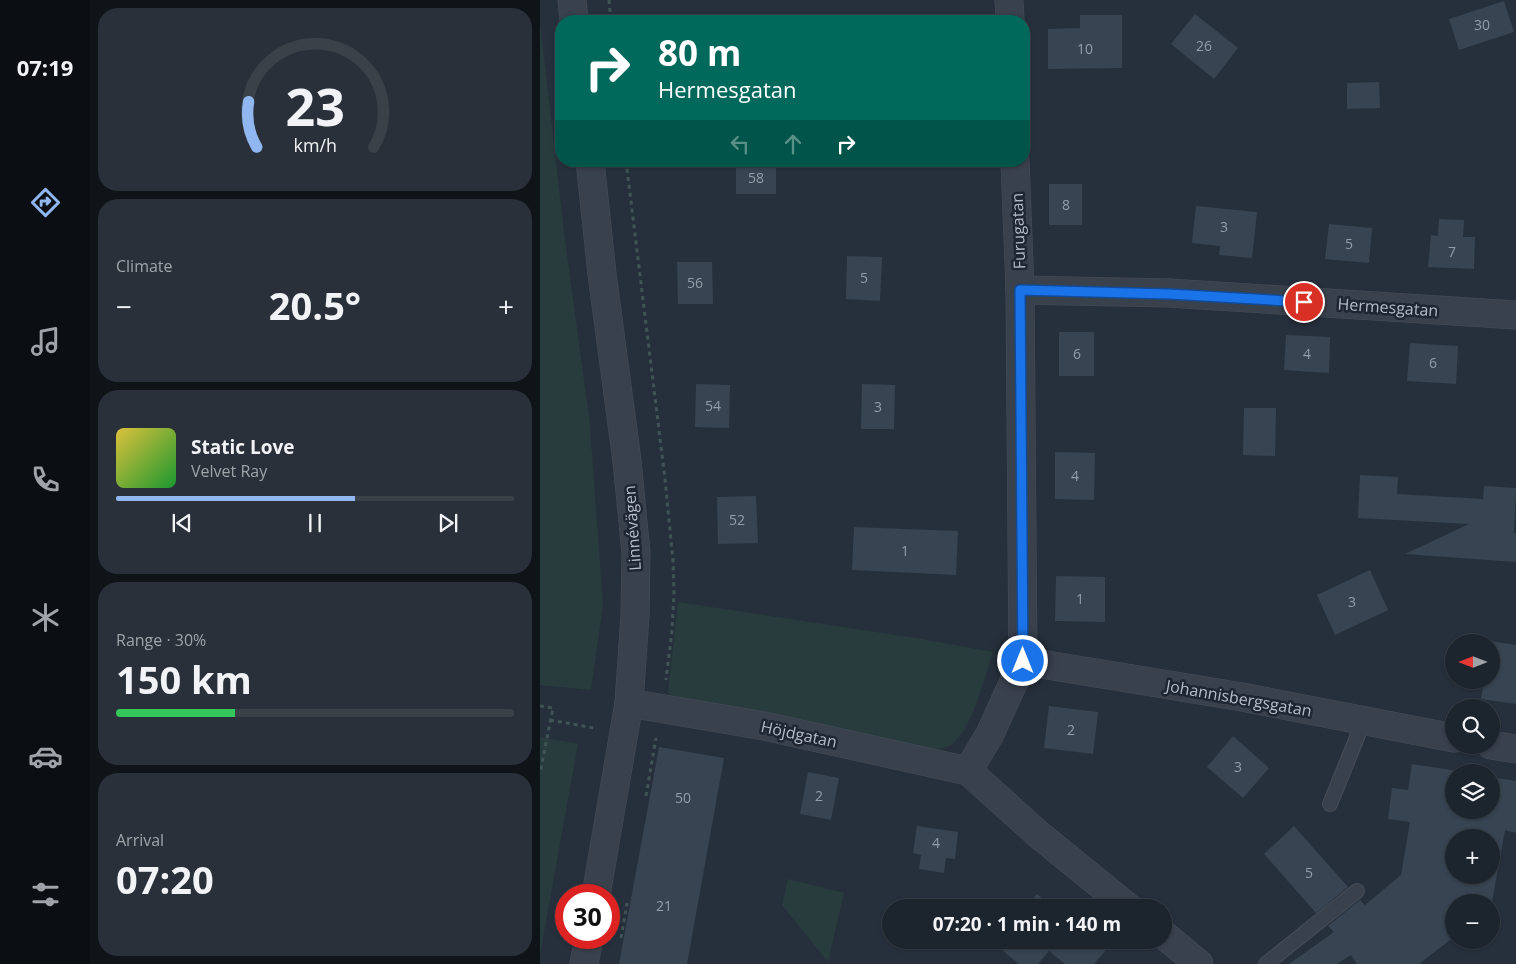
<!DOCTYPE html>
<html lang="en">
<head>
<meta charset="utf-8">
<style>
	body { margin:0; font-family:"Open Sans",sans-serif; background:#293039; color:#f1f3f6; height:100vh; display:flex; flex-direction:column; font-size:19px; white-space:nowrap }
	* { box-sizing:border-box; margin:0 }
	p { font-size:16px; color:#a0a4aa }
	.icon { flex:none; width:28px; height:28px; fill:none; stroke:currentColor; stroke-width:2; stroke-linecap:round; stroke-linejoin:round }
	.map { position:relative; flex:1; overflow:hidden }
	.details { display:flex; flex-direction:column; gap:8px; padding:8px; background:#0f1419; width:450px }
	.details>* { flex:none }
	.guide { position:absolute; left:15px; top:15px; width:475px; height:152px; border-radius:20px; box-shadow:0 1px 4px #0004,0 0 0 1px #3a4149; background:#00695c; color:#fff; overflow:hidden }
	.needle { width:32px; rotate:270deg }
	.controls { position:absolute; left:905px; top:634px; display:grid; gap:10px }
	.controls a { display:grid; place-items:center; width:55px; height:55px; border-radius:50%; background:#1c242d; box-shadow:0 1px 4px #0004,0 0 0 1px #3a4149; font-size:25px }
	.speed { position:absolute; left:15px; top:884px; display:flex; gap:10px; font-size:25px; font-weight:700; text-align:center }
	.speed>* { display:grid; place-content:center; width:65px; height:65px; border-radius:50%; background:#1c242d; box-shadow:0 1px 4px #0004,0 0 0 1px #3a4149; line-height:1 }
	.speed .limit { border:8px solid #d22; background:#fff; color:#111 }
	.pin { position:absolute; display:grid; place-items:center; width:42px; height:42px; color:#fff; margin:-21px; border:2px solid #fff; border-radius:50%; box-shadow:0 1px 5px #0007 }
	.me { position:absolute; width:55px; margin:-28px; rotate:0deg; stroke-linejoin:round; filter:drop-shadow(0 0 4px #0008) }
	.turn { display:flex; align-items:center; gap:18px; height:105px; padding:0 20px; font-size:22px }
	.turn .icon { width:65px; height:65px; stroke-width:2.5 }
	.turn b { display:block; font-size:35px; line-height:42px }
	.lanes { display:flex; align-items:center; height:48px; padding:0 20px; background:#0003; justify-content:center; gap:25px; direction:ltr }
	.lanes .off { opacity:.35 }
	.big { font-size:38px; font-weight:700; line-height:1.1 }
	.details .card { flex:1; display:flex; flex-direction:column; justify-content:center; gap:8px; min-width:0; padding:0 18px; border-radius:20px; background:#293039 }
	.details .dial { align-items:center; gap:0 }
	.dial svg { height:130px; overflow:visible; fill:none; stroke:#3a4149; stroke-width:7; stroke-linecap:round; text-anchor:middle }
	.dial text { fill:#f1f3f6; stroke:none }
	.song { display:flex; align-items:center; gap:15px }
	.cover { width:60px; height:60px; border-radius:8px; background:linear-gradient(135deg,hsl(50 70% 55%),hsl(130 70% 35%)) }
	.played { height:5px; border-radius:2px; background:linear-gradient(90deg,#91b7f1 60%,#3a4149 60%) }
	.keys { display:flex; justify-content:space-around; direction:ltr }
	.heat { display:flex; justify-content:space-between; align-items:center; font-size:28px; direction:ltr }
	.charge { height:8px; border-radius:4px; background:linear-gradient(90deg,#34c759 30%,#3a4149 0) }
	.trip { position:absolute; left:342px; top:899px; width:290px; height:50px; border-radius:25px; background:#1c242d; box-shadow:0 1px 4px #0004,0 0 0 1px #3a4149; font-weight:700; line-height:50px; text-align:center }
	main { display:flex; flex:1; min-height:0 }
	.menu { display:flex; flex-direction:column; width:90px; justify-content:space-around; align-items:center; background:#0b0e12; color:#a0a4aa }
	.menu .icon { width:35px; height:35px }
	.menu .active { color:#91b7f1 }
	.menu b { font-size:22px; color:#f1f3f6 }
	.map>svg:first-child { display:block }
	.green { fill:#283b3d }
	.building { fill:#384452; fill-rule:evenodd }
	.lines { fill:none; stroke-linecap:round; stroke-linejoin:round }
	.lane-casing { stroke:#454d58; stroke-width:16 }
	.street-casing { stroke:#454d58; stroke-width:29 }
	.path { stroke:#415455; stroke-width:3; stroke-dasharray:4 4; stroke-linecap:butt }
	.lane { stroke:#39414d; stroke-width:14 }
	.street { stroke:#39414d; stroke-width:28 }
	.route-casing { stroke:#114b97; stroke-width:12 }
	.route { stroke:#1a73e8; stroke-width:9 }
	.labels { text-anchor:middle; stroke-width:5; stroke-linejoin:round; paint-order:stroke }
	.number-label { font-size:14px; fill:#949da9 }
	.street-label { font-size:16px; fill:#b5bdc8; stroke:#1e2631 }
</style>
</head>
<body>
<main>
<nav class="menu">
<b>07:19</b>
<svg class="icon active" aria-label="directions" viewBox="0 0 24 24"><path d="M12 3l9 9-9 9-9-9zM9 14v-3h6M13 9l2 2-2 2"/></svg>
<svg class="icon" aria-label="music" viewBox="0 0 24 24"><path d="M9 18V5l10-2v13"/><circle cx="6" cy="18" r="3"/><circle cx="16" cy="16" r="3"/></svg>
<svg class="icon" aria-label="phone" viewBox="0 0 24 24"><path d="M5 4h4l2 5-3 2q2 4 5 5l2-3 5 2v4C11 20 4 13 5 4z"/></svg>
<svg class="icon" aria-label="climate" viewBox="0 0 24 24"><path d="M12 3v18M4 7l16 10M4 17L20 7"/></svg>
<svg class="icon" aria-label="car" viewBox="0 0 24 24"><path d="M5 17H2v-5l4-1 3-4h7l3 4 3 1v5h-3M9 17h6M6 11h13"/><circle cx="7" cy="17" r="2"/><circle cx="17" cy="17" r="2"/></svg>
<svg class="icon" aria-label="filters" viewBox="0 0 24 24"><path d="M4 7h16M4 17h16"/><circle cx="9" cy="7" r="2"/><circle cx="15" cy="17" r="2"/></svg>
</nav>
<section class="details">
<div class="card dial"><svg viewBox="0 0 100 80">
<path d="M14 69A42 42 0 1 1 86 69"/>
<path d="M14 69A42 42 0 0 1 9 41" stroke="#91b7f1"/>
<text x="50" y="56" font-size="32" font-weight="700">23</text>
<text x="50" y="72" font-size="11">km/h</text>
</svg></div>
<div class="card"><p>Climate</p>
<div class="heat"><a>−</a><b class="big">20.5°</b><a>+</a></div>
</div>
<div class="card">
<div class="song"><i class="cover"></i><div><b>Static Love</b><p>Velvet Ray</p></div></div>
<div class="played"></div>
<div class="keys"><svg class="icon" aria-label="previous" viewBox="0 0 24 24"><path d="M18 5L8 12l10 7zM5 5v14"/></svg><svg class="icon" aria-label="pause" viewBox="0 0 24 24"><path d="M8 5v14M16 5v14"/></svg><svg class="icon" aria-label="next" viewBox="0 0 24 24"><path d="M6 5l10 7-10 7zM19 5v14"/></svg></div>
</div>
<div class="card"><p>Range · 30%</p><b class="big">150 km</b><div class="charge"></div></div>
<div class="card"><p>Arrival</p><b class="big">07:20</b></div>
</section>
<div class="map">
<svg width="976" height="964" viewBox="0 0 976 964">
	<rect width="100%" height="100%" fill="#26303c"/>
	<!-- green -->
	<g class="green">
		<path d="M0 22 24 232 50 425 63 605 51 690 0 685Z"/>
		<path d="M138 602 382 639 453 652C445 676 432 731 411 745 403 750 389 749 380 750L131 697 128 692Z"/>
		<path d="M0 737 38 744 0 955Z"/>
		<path d="M248 879 304 893 288 962 242 905Z"/>
	</g>
	<!-- building -->
	<g class="building">
		<path d="M964 1 974 32 919 50 909 19Z"/>
		<path d="M655 14 698 48 674 79 631 44Z"/>
		<path d="M540 15H582V68L508 69V29L540 28Z"/>
		<path d="M839 82 840 108 807 109V83Z"/>
		<rect x="196" y="161" width="40" height="33"/>
		<rect x="509" y="184" width="33" height="41"/>
		<path d="M656 206 717 212 712 258 679 255 680 246 652 243Z"/>
		<path d="M899 219 924 220 923 237H935L934 269 888 267 891 235 898 236Z"/>
		<path d="M789 224 832 228 829 263 785 259Z"/>
		<path d="M307 256 342 257 340 301 306 299Z"/>
		<path d="M137 262H172L173 304H138Z"/>
		<rect x="519" y="332" width="35" height="44"/>
		<path d="M746 335 790 337 789 373 744 370Z"/>
		<path d="M870 343 918 346 916 384 867 381Z"/>
		<path d="M156 384 190 385 189 428 155 427Z"/>
		<path d="M322 384 355 385 354 429H321Z"/>
		<path d="M704 408H736L735 456 703 455Z"/>
		<path d="M515 452 555 453 554 500 515 499Z"/>
		<path d="M820 475 858 477 857 494 943 499 944 486 976 488 974 533H976V562L865 554 929 524 818 518Z"/>
		<path d="M216 496 218 543 178 544 177 497Z"/>
		<path d="M314 527 418 531 416 575 312 570Z"/>
		<path d="M830 570 848 610 795 635 777 595Z"/>
		<path d="M516 576 565 577V622L515 621Z"/>
		<path d="M950 641 976 645V704L941 699 944 680H951V642Z"/>
		<path d="M509 706 558 712 553 754 504 748Z"/>
		<path d="M693 736 729 768 703 798 667 767Z"/>
		<path d="M119 747 184 758 147 964H79Z"/>
		<path d="M872 764 924 772H914V810H951V777L976 781V833L965 830 951 908V902H914V937L879 964H817L811 955 797 964H749L794 932 788 926 820 900 825 905 861 875 870 822 848 819 852 788 868 790ZM914 838H951V875H914Z"/>
		<path d="M268 772 299 778 291 820 260 814Z"/>
		<path d="M377 826 418 832 415 859 406 858 404 873 379 869 381 855 373 853Z"/>
		<path d="M754 826 808 887 776 913 724 854Z"/>
		<path d="M497 894 513 908H486Z"/>
		<path d="M460 940H554L566 950 554 964H525L509 951 498 964H479L456 945Z"/>
	</g>
	<g class="lines">
		<defs>
			<g id="lane">
				<path d="M790 804 824 720"/>
				<path d="M726 964 817 891"/>
			</g>
			<g id="street">
				<path d="M32 0 34 21"/>
				<path d="M469 0 470 21"/>
				<path d="M50 161 62 274 87 461 96 553 95 615 89 703 56 895"/>
				<path d="M480 290 629 293 976 315"/>
				<path d="M483 661 702 697 914 738"/>
				<path d="M89 703 224 726 428 771 498 834 589 908"/>
				<path d="M951 745 976 749"/>
				<path d="M428 771 450 734 483 661 480 290 475 161"/>
				<path d="M624 935 659 964"/>
				<path d="M44 964 49 938"/>
			</g>
		</defs>
		<!-- lane casing -->
		<use href="#lane" class="lane-casing"/>
		<!-- street casing -->
		<use href="#street" class="street-casing"/>
		<!-- path -->
		<g class="path">
			<path d="M69 0 71 21"/>
			<path d="M86 161 125 479 133 561 134 593 132 631 126 680"/>
			<path d="M0 706 13 708 0 773"/>
			<path d="M10 720 54 728"/>
			<path d="M106 796 116 738"/>
			<path d="M81 938 87 903"/>
		</g>
		<!-- lane -->
		<use href="#lane" class="lane"/>
		<!-- street -->
		<use href="#street" class="street"/>
	</g>
	<g class="lines">
		<defs>
			<path id="route" d="M483 661 480 290 629 294 764 302"/>
		</defs>
		<!-- route casing -->
		<use href="#route" class="route-casing"/>
		<!-- route -->
		<use href="#route" class="route"/>
	</g>
	<g class="labels">
		<!-- number labels -->
		<g class="number-label">
			<text x="942" y="30">30</text>
			<text x="664" y="51">26</text>
			<text x="545" y="54">10</text>
			<text x="216" y="183">58</text>
			<text x="526" y="210">8</text>
			<text x="684" y="232">3</text>
			<text x="809" y="249">5</text>
			<text x="912" y="257">7</text>
			<text x="324" y="283">5</text>
			<text x="155" y="288">56</text>
			<text x="537" y="359">6</text>
			<text x="767" y="359">4</text>
			<text x="893" y="368">6</text>
			<text x="173" y="411">54</text>
			<text x="338" y="412">3</text>
			<text x="535" y="481">4</text>
			<text x="197" y="525">52</text>
			<text x="365" y="556">1</text>
			<text x="540" y="604">1</text>
			<text x="812" y="607">3</text>
			<text x="531" y="735">2</text>
			<text x="698" y="772">3</text>
			<text x="279" y="801">2</text>
			<text x="143" y="803">50</text>
			<text x="396" y="848">4</text>
			<text x="769" y="878">5</text>
			<text x="124" y="911">21</text>
		</g>
		<!-- street labels -->
		<g class="street-label">
			<text transform="translate(478 231) rotate(-92)" y="6">Furugatan</text>
			<text transform="translate(848 307) rotate(4)" y="6">Hermesgatan</text>
			<text transform="translate(92 528) rotate(-94)" y="6">Linnévägen</text>
			<text transform="translate(699 698) rotate(10)" y="6">Johannisbergsgatan</text>
			<text transform="translate(259 734) rotate(12)" y="6">Höjdgatan</text>
		</g>
	</g>
</svg>
<div class="controls">
<a><svg class="needle" viewBox="-14 -14 28 28"><path d="M0-13l5 13h-10z" fill="#e53935"/><path d="M0 13l5-13h-10z" fill="#a0a4aa"/></svg></a>
<a><svg class="icon" aria-label="search" viewBox="0 0 24 24"><circle cx="10" cy="10" r="6"/><path d="M15 15l6 6"/></svg></a>
<a><svg class="icon" aria-label="layers" viewBox="0 0 24 24"><path d="M12 4l9 5-9 5-9-5zM3 14l9 5 9-5"/></svg></a>
<a>+</a>
<a>−</a>
</div>
<div class="speed"><div class="limit">30</div></div>
<div class="pin" style="left:764px;top:302px;background:#d93025"><svg class="icon" aria-label="arrive" viewBox="0 0 24 24"><path d="M6 21V4h12l-3 4 3 4H6"/></svg></div>
<svg class="me" style="left:483px;top:661px" viewBox="-20 -20 40 40"><circle r="17" fill="#1a73e8" stroke="#fff" stroke-width="3"/><path d="M0-11L8 9 0 5-8 9z" fill="#fff"/></svg>
<div class="trip">07:20 · 1 min · 140 m</div>
<div class="guide">
<div class="turn"><svg class="icon" aria-label="right" viewBox="0 0 24 24"><path d="M7 20v-9h11M14 6l5 5-5 5"/></svg><div><b>80 m</b>Hermesgatan</div></div>
<div class="lanes"><svg class="icon off" aria-label="left" viewBox="0 0 24 24"><path d="M17 20v-9H6M10 6l-5 5 5 5"/></svg><svg class="icon off" aria-label="ahead" viewBox="0 0 24 24"><path d="M12 20V5M6 11l6-6 6 6"/></svg><svg class="icon" aria-label="right" viewBox="0 0 24 24"><path d="M7 20v-9h11M14 6l5 5-5 5"/></svg></div>
</div>
</div>
</main>
</body>
</html>
